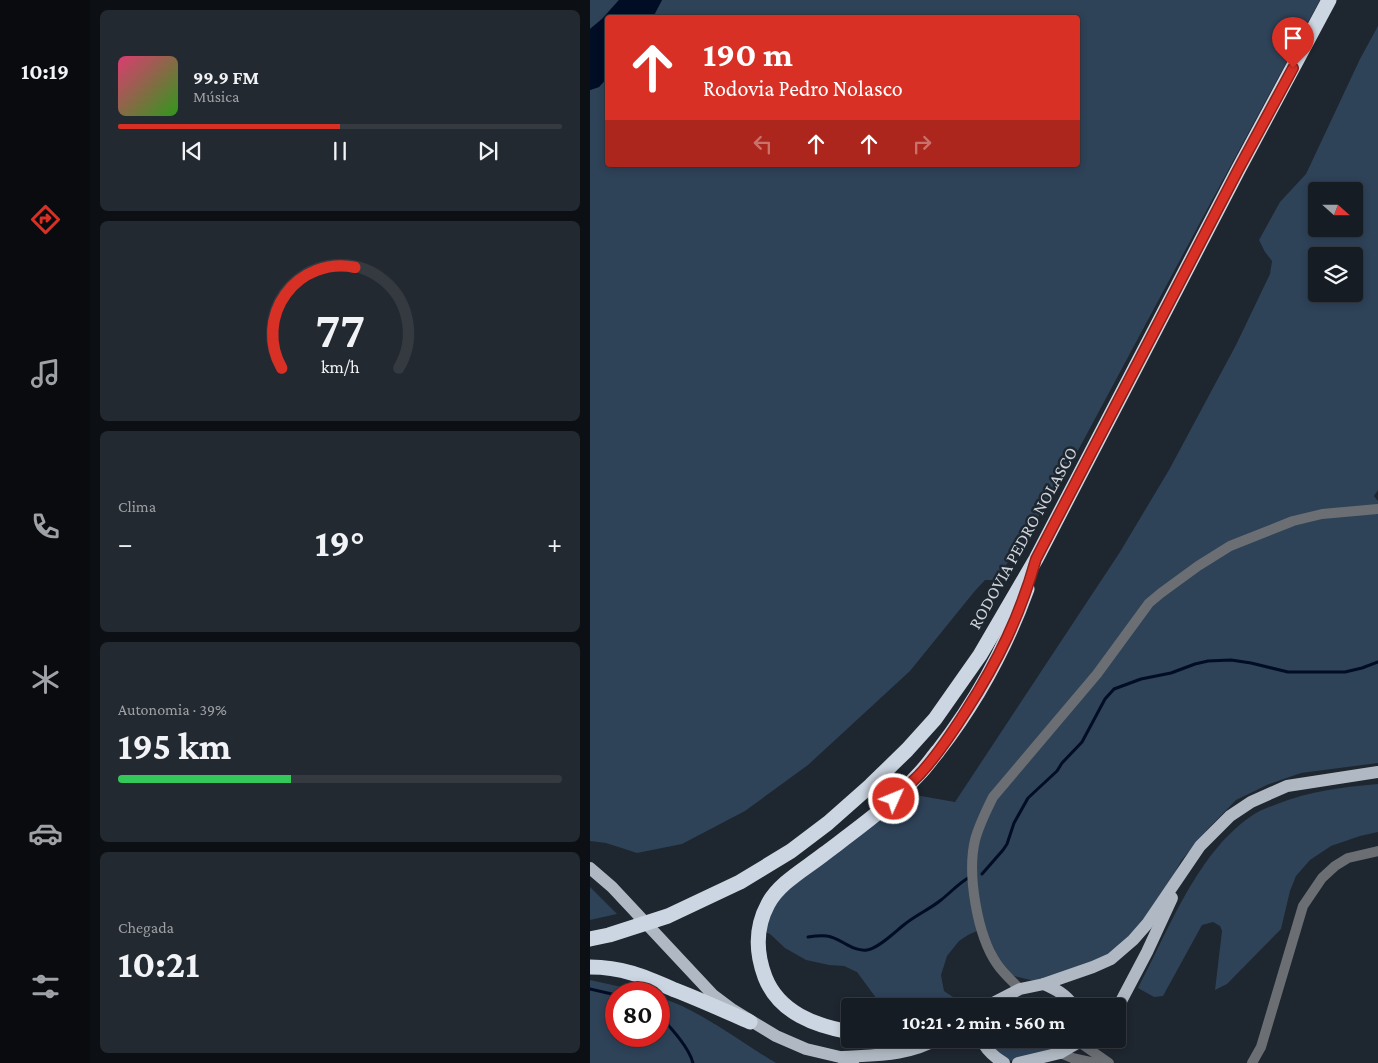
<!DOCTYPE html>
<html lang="pt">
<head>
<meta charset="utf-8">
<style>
	body { margin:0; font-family:"Crimson Pro",serif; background:#232930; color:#f1f3f6; height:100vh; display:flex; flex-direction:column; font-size:19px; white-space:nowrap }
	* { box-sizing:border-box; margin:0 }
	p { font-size:16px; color:#9ea1a6 }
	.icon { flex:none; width:28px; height:28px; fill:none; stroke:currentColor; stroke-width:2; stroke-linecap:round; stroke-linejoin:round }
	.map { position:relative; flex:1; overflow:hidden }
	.details { display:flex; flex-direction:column; gap:10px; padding:10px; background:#0c0f13; width:500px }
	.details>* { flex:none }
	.hud { position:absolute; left:15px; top:15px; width:475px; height:152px; border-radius:5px; box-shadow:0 2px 8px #0003,0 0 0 1px #353a41; background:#d93025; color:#fff; overflow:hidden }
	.needle { width:32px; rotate:111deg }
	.buttons { position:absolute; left:718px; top:182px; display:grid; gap:10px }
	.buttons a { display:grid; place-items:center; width:55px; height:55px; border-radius:5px; background:#161c23; box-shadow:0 2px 8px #0003,0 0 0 1px #353a41; font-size:25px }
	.speed { position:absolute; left:15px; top:982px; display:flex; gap:10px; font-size:25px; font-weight:700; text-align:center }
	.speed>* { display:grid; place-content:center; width:65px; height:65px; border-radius:50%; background:#161c23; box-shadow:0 2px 8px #0003,0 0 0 1px #353a41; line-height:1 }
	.speed .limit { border:8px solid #d22; background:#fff; color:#111 }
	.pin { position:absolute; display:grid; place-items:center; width:42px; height:42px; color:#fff; margin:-51px -21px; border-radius:50% 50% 50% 0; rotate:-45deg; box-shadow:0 0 5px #0007 }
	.pin .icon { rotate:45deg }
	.me { position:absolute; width:55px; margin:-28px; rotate:46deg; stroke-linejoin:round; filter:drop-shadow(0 0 4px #0008) }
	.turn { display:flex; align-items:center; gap:18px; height:105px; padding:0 15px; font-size:22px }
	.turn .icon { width:65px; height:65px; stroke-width:2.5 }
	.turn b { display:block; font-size:35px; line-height:42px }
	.lanes { display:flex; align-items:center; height:48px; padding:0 15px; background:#0003; justify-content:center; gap:25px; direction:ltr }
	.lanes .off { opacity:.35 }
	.big { font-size:38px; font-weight:700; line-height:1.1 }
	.details .widget { flex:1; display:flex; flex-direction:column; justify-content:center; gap:8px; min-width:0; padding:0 18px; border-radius:8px; background:#232930 }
	.details .dial { align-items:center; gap:0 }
	.dial svg { height:130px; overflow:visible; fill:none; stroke:#353a41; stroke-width:7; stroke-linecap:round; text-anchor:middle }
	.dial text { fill:#f1f3f6; stroke:none }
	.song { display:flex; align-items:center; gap:15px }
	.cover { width:60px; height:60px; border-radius:8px; background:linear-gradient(135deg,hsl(340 70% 55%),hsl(110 70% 35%)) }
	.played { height:5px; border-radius:2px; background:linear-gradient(90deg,#d93025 50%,#353a41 50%) }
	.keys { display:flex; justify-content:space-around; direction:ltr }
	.heat { display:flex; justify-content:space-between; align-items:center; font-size:28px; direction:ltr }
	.charge { height:8px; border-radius:4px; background:linear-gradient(90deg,#34c759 39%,#353a41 0) }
	.trip { position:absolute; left:251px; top:998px; width:285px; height:50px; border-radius:5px; background:#161c23; box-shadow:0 2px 8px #0003,0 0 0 1px #353a41; font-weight:700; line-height:50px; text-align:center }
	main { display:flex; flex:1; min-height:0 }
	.dock { display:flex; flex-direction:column; width:90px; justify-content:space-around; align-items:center; background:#090b0e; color:#9ea1a6 }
	.dock .icon { width:35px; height:35px }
	.dock .active { color:#d93025 }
	.dock b { font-size:22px; color:#f1f3f6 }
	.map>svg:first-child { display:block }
	.green { fill:#2e4258; fill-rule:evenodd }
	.water { fill:#000d25 }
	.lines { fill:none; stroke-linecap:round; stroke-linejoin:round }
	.stream { stroke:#000d25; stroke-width:3 }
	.street { stroke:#6b6f73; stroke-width:10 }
	.primary { stroke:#b0b9c3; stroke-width:12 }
	.highway { stroke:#ccd6e2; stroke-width:15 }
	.route-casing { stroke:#8d1f18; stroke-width:12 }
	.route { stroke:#d93025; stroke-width:9 }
	.labels { text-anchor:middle; stroke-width:5; stroke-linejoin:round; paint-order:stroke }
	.street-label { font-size:18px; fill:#ced3d9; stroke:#1e262f }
</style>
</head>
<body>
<main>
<nav class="dock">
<b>10:19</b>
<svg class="icon active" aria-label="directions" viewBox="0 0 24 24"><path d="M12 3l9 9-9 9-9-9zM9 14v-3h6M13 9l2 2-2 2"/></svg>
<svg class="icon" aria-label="music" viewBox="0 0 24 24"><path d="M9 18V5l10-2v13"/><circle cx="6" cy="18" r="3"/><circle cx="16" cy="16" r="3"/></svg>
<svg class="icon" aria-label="phone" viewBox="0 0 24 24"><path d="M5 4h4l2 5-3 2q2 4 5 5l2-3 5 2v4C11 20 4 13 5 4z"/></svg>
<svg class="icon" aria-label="climate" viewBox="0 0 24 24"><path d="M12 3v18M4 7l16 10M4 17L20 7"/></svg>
<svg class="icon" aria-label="car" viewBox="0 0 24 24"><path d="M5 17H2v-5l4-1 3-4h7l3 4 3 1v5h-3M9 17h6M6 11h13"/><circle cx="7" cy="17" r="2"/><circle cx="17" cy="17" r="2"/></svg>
<svg class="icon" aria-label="filters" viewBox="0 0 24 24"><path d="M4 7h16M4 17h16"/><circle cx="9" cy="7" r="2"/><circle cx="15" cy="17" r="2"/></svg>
</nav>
<section class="details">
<div class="widget">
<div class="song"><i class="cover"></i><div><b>99.9 FM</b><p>Música</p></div></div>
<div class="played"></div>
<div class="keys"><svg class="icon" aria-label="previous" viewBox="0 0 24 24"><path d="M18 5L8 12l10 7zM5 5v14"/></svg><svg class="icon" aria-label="pause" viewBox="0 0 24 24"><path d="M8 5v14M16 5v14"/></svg><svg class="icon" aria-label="next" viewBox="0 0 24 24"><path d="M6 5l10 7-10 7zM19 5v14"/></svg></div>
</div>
<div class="widget dial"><svg viewBox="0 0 100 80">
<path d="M14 69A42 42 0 1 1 86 69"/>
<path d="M14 69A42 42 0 0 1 59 7" stroke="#d93025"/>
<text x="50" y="56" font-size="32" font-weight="700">77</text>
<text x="50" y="72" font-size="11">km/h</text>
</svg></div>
<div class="widget"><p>Clima</p>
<div class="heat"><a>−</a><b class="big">19°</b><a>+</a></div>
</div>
<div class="widget"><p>Autonomia · 39%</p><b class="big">195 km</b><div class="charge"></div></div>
<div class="widget"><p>Chegada</p><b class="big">10:21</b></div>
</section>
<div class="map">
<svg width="788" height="1063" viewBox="0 0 788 1063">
	<rect width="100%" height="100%" fill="#1e262f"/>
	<!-- green -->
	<g class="green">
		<path d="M0 0H29L12 19 0 29Z"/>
		<path d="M72 0H730L620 204 469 486 412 571 402 580H395L384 592 320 671 218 765 155 811 92 844 47 853 16 843 0 841V90L9 87 17 78 18 165H488V18L63 17Z"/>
		<path d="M788 26V490L784 496 788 501V763L711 773 679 784 646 800 617 830 591 861 564 913 519 957 453 983 424 976 415 971 408 963 404 948 398 937 387 931 378 935 369 941 357 956 351 975 354 991 363 997 367 1006H292L267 972 254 966 239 965 216 960 195 948 180 934 167 929 194 887 314 793 365 802 530 552 579 470 646 345 680 274 682 261 675 252 669 240 690 202 716 174 770 59ZM726 191H764V229H726ZM726 256H764V294H726Z"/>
		<path d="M788 784V832L770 836 741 846 720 860 706 876 700 891 691 929 637 984 625 990 632 931 630 926 623 922 612 925 573 996 564 997 548 988C579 930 608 849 666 813 672 809 680 807 687 804 720 791 753 787 788 784Z"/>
		<path d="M0 887 27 914 0 920Z"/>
		<path d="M0 980 36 988 56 994H26V1036H69V997C110 1010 149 1041 186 1063H0Z"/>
		<path d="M455 998 472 1006H432Z"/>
		<path d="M393 1039H480L473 1050 409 1063Z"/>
	</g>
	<!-- water -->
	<path class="water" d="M29 0H72L63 17 18 18 17 78 9 87 0 90V29L12 19Z"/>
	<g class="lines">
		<!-- stream -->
		<g class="stream">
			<path d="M392 874 413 850 417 844 424 823 438 798 467 771 472 763 492 742 515 699 524 689 551 679 581 673 605 664 618 661 641 660 661 663 698 672H755L772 668 788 662"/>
			<path d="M218 937C224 936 231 935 237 936 251 938 262 952 277 950 288 949 306 931 315 924 326 915 340 909 351 900 360 893 368 884 378 878"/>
			<path d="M0 989 26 995"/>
			<path d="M69 1011 74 1012"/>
			<path d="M69 1015C80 1027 99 1047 103 1063"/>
		</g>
		<!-- street -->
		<g class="street">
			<path d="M430 989C422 981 413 973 407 964 387 935 377 874 385 840 389 825 396 811 403 797L507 674 559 603 571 593 608 566 640 546 703 521 732 514 788 509"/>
			<path d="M489 1042 519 1063"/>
			<path d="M470 1053 482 1058 505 1063"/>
			<path d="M662 1063 671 1047 713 906 732 878 745 866 758 858 788 851"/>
		</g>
		<!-- primary -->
		<g class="primary">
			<path d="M0 868 22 887 123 995 143 1010 186 1036 216 1049 250 1057 263 1063"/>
			<path d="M454 984C467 990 475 994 484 1006"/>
			<path d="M397 1006 430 989 454 984 503 967 521 959 543 940 557 924 610 846 640 816 661 802 697 786 788 772"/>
			<path d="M528 1007 557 952 582 898"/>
			<path d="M391 1039C396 1050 404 1057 414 1063"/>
			<path d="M253 1057C284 1055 320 1056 347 1039"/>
			<path d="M428 1063 470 1053 494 1039"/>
		</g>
		<!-- highway -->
		<g class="highway">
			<path d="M0 939 19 935 78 916 150 882 201 851 238 823 281 785 317 750 345 719 390 655 446 559 648 170 739 0"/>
			<path d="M0 967C33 967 55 977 85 990 111 1000 135 1011 160 1022"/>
			<path d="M260 1032C226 1026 189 1013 175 977 166 953 165 928 178 904 189 883 215 869 234 854 267 829 301 805 329 774 336 767 342 758 348 751 386 702 416 647 437 589"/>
		</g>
	</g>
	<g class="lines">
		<defs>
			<path id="route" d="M304 799C312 791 321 783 329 775 347 756 362 733 376 711 408 661 430 616 446 559L648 170 703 68"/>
		</defs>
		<!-- route casing -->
		<use href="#route" class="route-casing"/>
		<!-- route -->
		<use href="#route" class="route"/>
	</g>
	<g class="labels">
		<!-- street labels -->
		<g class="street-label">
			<text transform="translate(433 538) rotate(-61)" y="6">RODOVIA PEDRO NOLASCO</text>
		</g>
	</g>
</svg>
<div class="buttons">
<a><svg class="needle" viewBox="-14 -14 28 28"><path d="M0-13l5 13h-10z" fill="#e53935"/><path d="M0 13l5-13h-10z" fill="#9ea1a6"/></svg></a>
<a><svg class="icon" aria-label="layers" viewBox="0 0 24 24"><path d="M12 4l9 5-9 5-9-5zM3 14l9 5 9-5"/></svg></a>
</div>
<div class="speed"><div class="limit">80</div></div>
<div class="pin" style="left:703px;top:68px;background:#d93025"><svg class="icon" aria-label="arrive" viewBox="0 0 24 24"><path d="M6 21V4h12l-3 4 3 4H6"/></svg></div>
<svg class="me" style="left:304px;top:799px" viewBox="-20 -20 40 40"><circle r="17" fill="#d93025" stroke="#fff" stroke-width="3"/><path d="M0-11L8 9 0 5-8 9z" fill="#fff"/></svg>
<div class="trip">10:21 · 2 min · 560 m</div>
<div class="hud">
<div class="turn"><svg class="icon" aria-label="ahead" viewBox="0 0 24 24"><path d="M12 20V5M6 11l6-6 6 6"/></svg><div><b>190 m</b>Rodovia Pedro Nolasco</div></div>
<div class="lanes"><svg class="icon off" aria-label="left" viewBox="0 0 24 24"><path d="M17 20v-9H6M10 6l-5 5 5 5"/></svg><svg class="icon" aria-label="ahead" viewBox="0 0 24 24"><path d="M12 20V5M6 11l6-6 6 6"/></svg><svg class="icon" aria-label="ahead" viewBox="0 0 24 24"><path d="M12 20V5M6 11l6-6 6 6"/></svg><svg class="icon off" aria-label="right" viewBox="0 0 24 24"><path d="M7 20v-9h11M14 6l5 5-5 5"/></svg></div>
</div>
</div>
</main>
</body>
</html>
